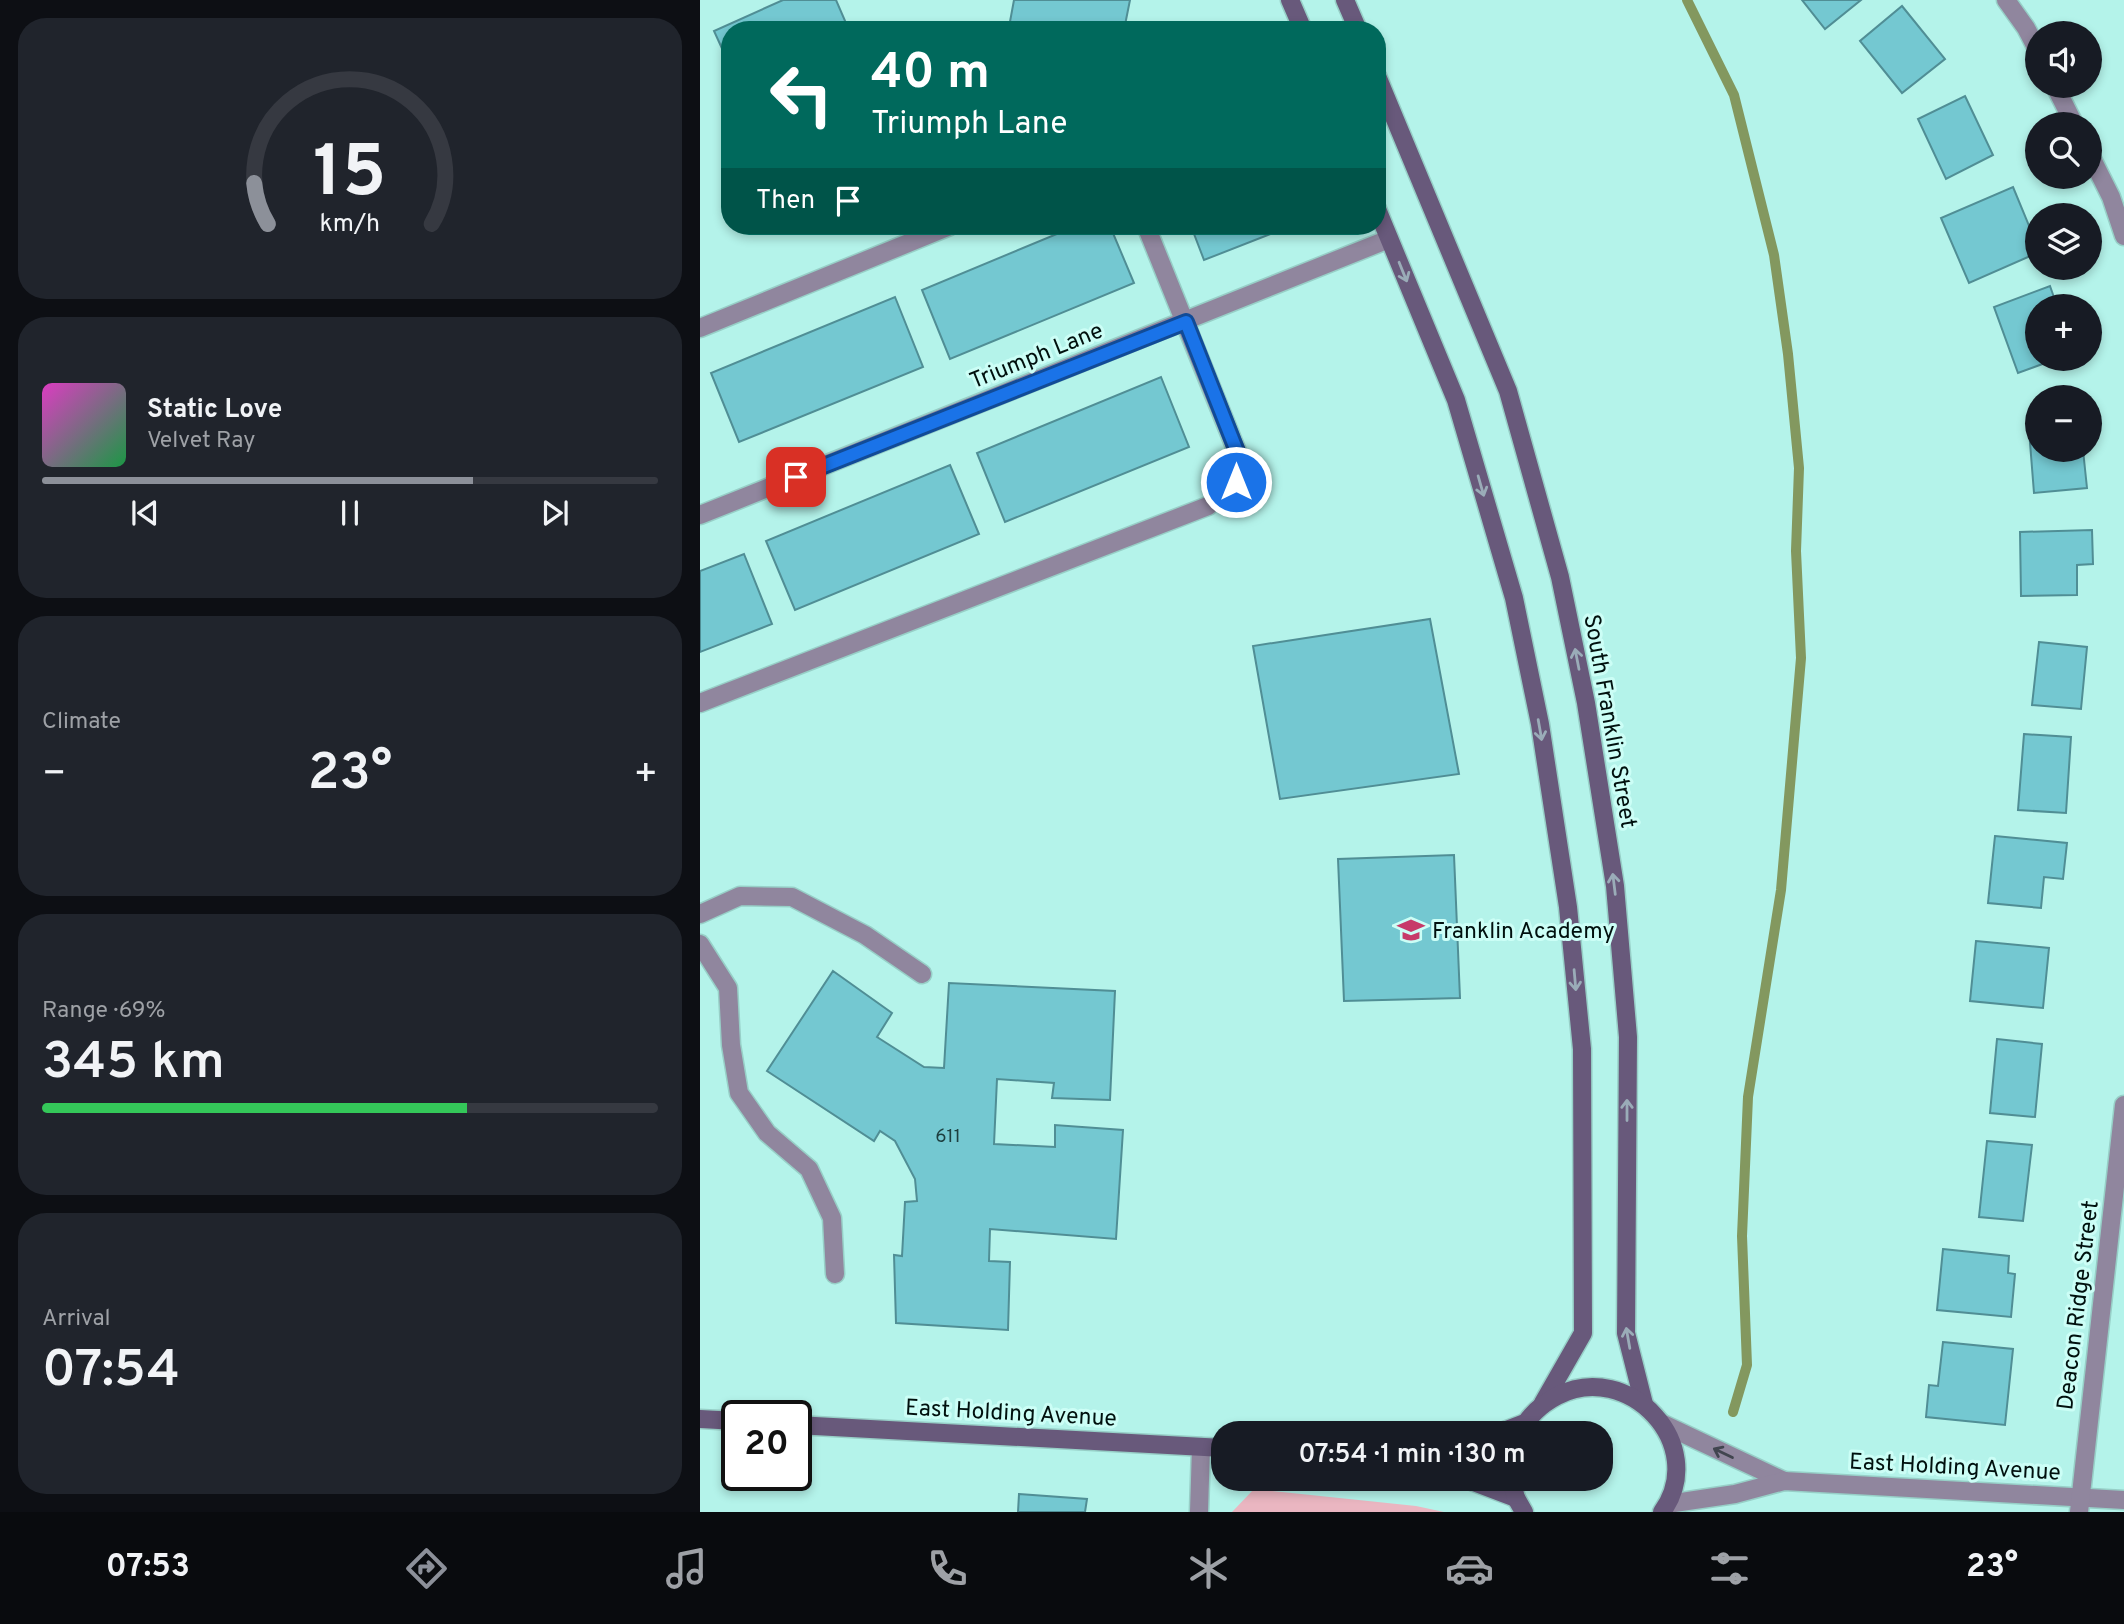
<!DOCTYPE html>
<html lang="en">
<head>
<meta charset="utf-8">
<style>
	body { margin:0; font-family:Overpass,sans-serif; background:#20242c; color:#f1f3f6; height:100vh; display:flex; flex-direction:column; font-size:26px; white-space:nowrap }
	* { box-sizing:border-box; margin:0 }
	p { font-size:23px; color:#9ea1a6 }
	.icon { flex:none; width:38px; height:38px; fill:none; stroke:currentColor; stroke-width:2; stroke-linecap:round; stroke-linejoin:round }
	.map { position:relative; flex:1; overflow:hidden }
	.drawer { display:flex; flex-direction:column; gap:18px; padding:18px; background:#0d0f14; width:700px }
	.drawer>* { flex:none }
	.guide { position:absolute; left:21px; top:21px; width:665px; height:214px; border-radius:28px; box-shadow:0 4px 10px #0003; background:#00695c; color:#fff; overflow:hidden }
	.fabs { position:absolute; left:1325px; top:21px; display:grid; gap:14px }
	.fabs a { display:grid; place-items:center; width:77px; height:77px; border-radius:50%; background:#171b24; box-shadow:0 4px 10px #0003; font-size:35px }
	.speed { position:absolute; left:21px; top:1400px; display:flex; gap:14px; font-size:35px; font-weight:700; text-align:center }
	.speed>* { display:grid; place-content:center; width:91px; height:91px; border-radius:50%; background:#171b24; box-shadow:0 4px 10px #0003; line-height:1 }
	.speed .limit { border:4px solid #111; border-radius:10px; background:#fff; color:#111 }
	.pin { position:absolute; display:grid; place-items:center; width:60px; height:60px; color:#fff; margin:-30px; border-radius:14px; box-shadow:0 4px 10px #0006 }
	.me { position:absolute; width:77px; margin:-38px; rotate:0deg; stroke-linejoin:round; filter:drop-shadow(0 0 5px #0008) }
	.turn { display:flex; align-items:center; gap:24px; height:147px; padding:0 35px; font-size:32px }
	.turn .icon { width:91px; height:91px; stroke-width:2.5 }
	.turn b { display:block; font-size:49px; line-height:60px }
	.then { display:flex; align-items:center; height:66px; padding:0 35px; background:#0003; gap:14px; font-size:26px }
	.big { font-size:52px; font-weight:600; line-height:1.1 }
	.drawer .tile { flex:1; display:flex; flex-direction:column; justify-content:center; gap:10px; min-width:0; padding:0 24px; border-radius:28px; background:#20242c }
	.drawer .dial { align-items:center; gap:0 }
	.dial svg { height:182px; overflow:visible; fill:none; stroke:#363941; stroke-width:7; stroke-linecap:round; text-anchor:middle }
	.dial text { fill:#f1f3f6; stroke:none }
	.song { display:flex; align-items:center; gap:21px }
	.cover { width:84px; height:84px; border-radius:10px; background:linear-gradient(135deg,hsl(310 70% 55%),hsl(140 70% 35%)) }
	.played { height:7px; border-radius:4px; background:linear-gradient(90deg,#8c9099 70%,#363941 70%) }
	.keys { display:flex; justify-content:space-around; direction:ltr }
	.heat { display:flex; justify-content:space-between; align-items:center; font-size:38px; direction:ltr }
	.charge { height:10px; border-radius:5px; background:linear-gradient(90deg,#34c759 69%,#363941 0) }
	.trip { position:absolute; left:511px; top:1421px; width:402px; height:70px; border-radius:28px; background:#171b24; box-shadow:0 4px 10px #0003; font-weight:600; line-height:70px; text-align:center }
	.tab-bar { display:flex; height:112px; justify-content:space-around; align-items:center; background:#090b0e; color:#9ea1a6 }
	.tab-bar .icon { width:49px; height:49px }
	.tab-bar .current { color:#8c9099 }
	.tab-bar b { font-size:32px; color:#f1f3f6 }
	main { display:flex; flex:1; min-height:0 }
	.map>svg:first-child { display:block }
	.green { fill:#eab6c1 }
	.lines { fill:none; stroke-linecap:round; stroke-linejoin:round }
	.stream { stroke:#83985f; stroke-width:10 }
	.building { fill:#74c8d1; stroke:#508e95; stroke-width:2 }
	.lane-casing { stroke:#97cfc7; stroke-width:21 }
	.street-casing { stroke:#97cfc7; stroke-width:21 }
	.secondary-casing { stroke:#97cfc7; stroke-width:21 }
	.lane { stroke:#90869e; stroke-width:18 }
	.street { stroke:#90869e; stroke-width:18 }
	.secondary { stroke:#68597b; stroke-width:18 }
	.oneway { stroke:#9aacb8 }
	.oneway2 { stroke:#41454f }
	.route-casing { stroke:#114b97; stroke-width:18 }
	.route { stroke:#1a73e8; stroke-width:12 }
	.labels { text-anchor:middle; stroke-width:6; stroke-linejoin:round; paint-order:stroke }
	.number-label { font-size:19px; fill:#1d3e3f }
	.street-label { font-size:23px; fill:#00100e; stroke:#ccfef6 }
	.poi-label { font-size:23px; fill:#00100e; stroke:#ccfef6; text-anchor:start }
</style>
</head>
<body>
<main>
<section class="drawer">
<div class="tile dial"><svg viewBox="0 0 100 80">
<path d="M14 69A42 42 0 1 1 86 69"/>
<path d="M14 69A42 42 0 0 1 8 51" stroke="#8c9099"/>
<text x="50" y="56" font-size="32" font-weight="700">15</text>
<text x="50" y="72" font-size="11">km/h</text>
</svg></div>
<div class="tile">
<div class="song"><i class="cover"></i><div><b>Static Love</b><p>Velvet Ray</p></div></div>
<div class="played"></div>
<div class="keys"><svg class="icon" aria-label="previous" viewBox="0 0 24 24"><path d="M18 5L8 12l10 7zM5 5v14"/></svg><svg class="icon" aria-label="pause" viewBox="0 0 24 24"><path d="M8 5v14M16 5v14"/></svg><svg class="icon" aria-label="next" viewBox="0 0 24 24"><path d="M6 5l10 7-10 7zM19 5v14"/></svg></div>
</div>
<div class="tile"><p>Climate</p>
<div class="heat"><a>−</a><b class="big">23°</b><a>+</a></div>
</div>
<div class="tile"><p>Range · 69%</p><b class="big">345 km</b><div class="charge"></div></div>
<div class="tile"><p>Arrival</p><b class="big">07:54</b></div>
</section>
<div class="map">
<svg width="1424" height="1512" viewBox="0 0 1424 1512">
	<rect width="100%" height="100%" fill="#b4f3ea"/>
	<!-- green -->
	<path class="green" d="M554 1489 716 1506 744 1512H532Z"/>
	<g class="lines">
		<!-- stream -->
		<path class="stream" d="M987 0 1034 95 1074 255 1088 354 1099 468 1096 551 1101 658 1081 890 1048 1097 1042 1236 1047 1365 1033 1412"/>
	</g>
	<!-- building -->
	<g class="building">
		<path d="M83 0H136L149 30H30V66L14 31Z"/>
		<path d="M314 0H430L424 30H322L309 27Z"/>
		<path d="M1102 0H1161L1125 29Z"/>
		<path d="M1202 6 1245 59 1202 93 1160 41Z"/>
		<path d="M1265 96 1293 155 1246 179 1218 119Z"/>
		<path d="M1313 187 1337 245V253L1269 283 1241 218Z"/>
		<path d="M376 226H410L434 283 250 359 222 290Z"/>
		<path d="M491 226H591L504 260Z"/>
		<path d="M1350 286 1357 306H1337V359H1356L1318 373 1294 307Z"/>
		<path d="M195 297 223 367 39 442 11 373Z"/>
		<path d="M461 377 489 447 305 522 277 453Z"/>
		<path d="M1337 429V450H1383L1387 488 1334 493 1329 430Z"/>
		<path d="M250 465 279 534 95 610 66 541Z"/>
		<path d="M1392 530 1393 564 1377 565V595L1321 596 1320 532Z"/>
		<path d="M44 554 72 624 0 652V571Z"/>
		<path d="M730 619 759 774 580 799 553 646Z"/>
		<path d="M1339 642 1387 647 1381 709 1332 705Z"/>
		<path d="M1324 734 1371 737 1366 813 1318 810Z"/>
		<path d="M1295 836 1367 843 1363 879 1344 877 1341 908 1288 903Z"/>
		<path d="M754 855 760 998 644 1001 638 859Z"/>
		<path d="M1276 941 1349 948 1343 1008 1270 1001Z"/>
		<path d="M133 971 192 1013 177 1037 224 1067 244 1068 249 983 415 991 410 1100 352 1098 354 1083 297 1079 294 1144 355 1147V1125L423 1130 416 1239 290 1229 289 1261 310 1262 308 1330 196 1323 194 1255 202 1256 205 1202 217 1201 215 1179 195 1141 180 1131 174 1141 67 1071Z"/>
		<path d="M1297 1039 1342 1044 1335 1117 1290 1113Z"/>
		<path d="M1287 1141 1332 1145 1323 1221 1279 1217Z"/>
		<path d="M1243 1249 1309 1256 1308 1273 1315 1274 1311 1317 1237 1310Z"/>
		<path d="M1243 1342 1313 1349 1305 1425 1226 1417 1229 1385 1238 1386Z"/>
		<path d="M319 1494 387 1499 385 1512H318Z"/>
	</g>
	<g class="lines">
		<defs>
			<g id="lane">
				<path d="M0 328 250 226"/>
				<path d="M0 703 508 506 536 482 540 459 446 226"/>
				<path d="M0 914 40 896 92 897 165 935 222 974"/>
				<path d="M0 944 28 988 31 1045 39 1093 67 1133 109 1169 132 1218 135 1274"/>
				<path d="M499 1512 501 1447"/>
			</g>
			<g id="street">
				<path d="M1306 0 1326 28 1337 49"/>
				<path d="M1355 86 1374 124"/>
				<path d="M1390 155 1411 197 1424 236"/>
				<path d="M0 515 689 239"/>
				<path d="M963 1424 1084 1481"/>
				<path d="M968 1504 1035 1494 1084 1481 1424 1500"/>
				<path d="M1379 1512 1424 1105"/>
			</g>
			<g id="secondary">
				<path d="M590 0 603 30"/>
				<path d="M645 0 658 30"/>
				<path d="M677 76 808 391 860 577 886 703 915 886 928 1037 926 1333 944 1404"/>
				<path d="M677 209 756 400 814 598 840 724 868 907 882 1049 883 1333 843 1403"/>
				<path d="M0 1419 37 1421"/>
				<path d="M96 1425 523 1448"/>
				<path d="M799 1433 825 1423"/>
				<path d="M820 1433C828 1416 840 1405 857 1396 928 1359 1010 1445 962 1512"/>
				<path d="M766 1479 816 1498"/>
				<path d="M811 1479 816 1498 824 1512"/>
			</g>
		</defs>
		<!-- lane casing -->
		<use href="#lane" class="lane-casing"/>
		<!-- street casing -->
		<use href="#street" class="street-casing"/>
		<!-- secondary casing -->
		<use href="#secondary" class="secondary-casing"/>
		<!-- lane -->
		<use href="#lane" class="lane"/>
		<!-- street -->
		<use href="#street" class="street"/>
		<!-- secondary -->
		<use href="#secondary" class="secondary"/>
	</g>
	<!-- one-way arrows -->
	<defs><path id="oneway-shaft" d="M-6 0H5M1.5-3L5.5 0L1.5 3" fill="none" stroke-width="1.6" stroke-linecap="round" stroke-linejoin="round" transform="scale(1.75)"/></defs>
	<g class="oneway">
		<use href="#oneway-shaft" transform="translate(703 272) rotate(68)"/>
		<use href="#oneway-shaft" transform="translate(781 486) rotate(74)"/>
		<use href="#oneway-shaft" transform="translate(877 659) rotate(-101)"/>
		<use href="#oneway-shaft" transform="translate(840 730) rotate(80)"/>
		<use href="#oneway-shaft" transform="translate(914 884) rotate(-97)"/>
		<use href="#oneway-shaft" transform="translate(875 980) rotate(85)"/>
		<use href="#oneway-shaft" transform="translate(927 1110) rotate(-90)"/>
		<use href="#oneway-shaft" transform="translate(928 1338) rotate(-100)"/>
	</g>
	<use class="oneway2" href="#oneway-shaft" transform="translate(1023 1453) rotate(-154)"/>
	<g class="lines">
		<defs>
			<path id="route" d="M96 477 486 322 540 459 536 482"/>
		</defs>
		<!-- route casing -->
		<use href="#route" class="route-casing"/>
		<!-- route -->
		<use href="#route" class="route"/>
	</g>
	<!-- icons -->
	<defs>
		<symbol id="school-bare" viewBox="-9 -9 18 18"><path d="M0-5L7-2L0 1L-7-2ZM-4 1L0 2.5L4 1V4Q0 6-4 4Z" fill="#c73a69" stroke="#ccfef6" stroke-width="2.5" paint-order="stroke"/></symbol>
	</defs>
	<g fill-rule="evenodd">
		<use href="#school-bare" x="692" y="911" width="38" height="38"/>
	</g>
	<g class="labels">
		<!-- number labels -->
		<g class="number-label">
			<text x="248" y="1142">611</text>
		</g>
		<!-- street labels -->
		<g class="street-label">
			<text transform="translate(336 355) rotate(-22)" y="8">Triumph Lane</text>
			<text transform="translate(911 721) rotate(80)" y="8">South Franklin Street</text>
			<text transform="translate(1377 1305) rotate(-83)" y="8">Deacon Ridge Street</text>
			<text transform="translate(311 1412) rotate(3)" y="8">East Holding Avenue</text>
			<text transform="translate(1255 1466) rotate(3)" y="8">East Holding Avenue</text>
		</g>
		<!-- poi labels -->
		<g class="poi-label">
			<text x="732" y="938">Franklin Academy</text>
		</g>
	</g>
</svg>
<div class="fabs">
<a><svg class="icon" aria-label="sound" viewBox="0 0 24 24"><path d="M4 9h4l5-4v14l-5-4H4zM17 9q2 3 0 6"/></svg></a>
<a><svg class="icon" aria-label="search" viewBox="0 0 24 24"><circle cx="10" cy="10" r="6"/><path d="M15 15l6 6"/></svg></a>
<a><svg class="icon" aria-label="layers" viewBox="0 0 24 24"><path d="M12 4l9 5-9 5-9-5zM3 14l9 5 9-5"/></svg></a>
<a>+</a>
<a>−</a>
</div>
<div class="speed"><div class="limit">20</div></div>
<div class="pin" style="left:96px;top:477px;background:#d93025"><svg class="icon" aria-label="arrive" viewBox="0 0 24 24"><path d="M6 21V4h12l-3 4 3 4H6"/></svg></div>
<svg class="me" style="left:536px;top:482px" viewBox="-20 -20 40 40"><circle r="17" fill="#1a73e8" stroke="#fff" stroke-width="3"/><path d="M0-11L8 9 0 5-8 9z" fill="#fff"/></svg>
<div class="trip">07:54 · 1 min · 130 m</div>
<div class="guide">
<div class="turn"><svg class="icon" aria-label="left" viewBox="0 0 24 24"><path d="M17 20v-9H6M10 6l-5 5 5 5"/></svg><div><b>40 m</b>Triumph Lane</div></div>
<div class="then">Then<svg class="icon" aria-label="arrive" viewBox="0 0 24 24"><path d="M6 21V4h12l-3 4 3 4H6"/></svg></div>
</div>
</div>
</main>
<nav class="tab-bar">
<b>07:53</b>
<svg class="icon current" aria-label="directions" viewBox="0 0 24 24"><path d="M12 3l9 9-9 9-9-9zM9 14v-3h6M13 9l2 2-2 2"/></svg>
<svg class="icon" aria-label="music" viewBox="0 0 24 24"><path d="M9 18V5l10-2v13"/><circle cx="6" cy="18" r="3"/><circle cx="16" cy="16" r="3"/></svg>
<svg class="icon" aria-label="phone" viewBox="0 0 24 24"><path d="M5 4h4l2 5-3 2q2 4 5 5l2-3 5 2v4C11 20 4 13 5 4z"/></svg>
<svg class="icon" aria-label="climate" viewBox="0 0 24 24"><path d="M12 3v18M4 7l16 10M4 17L20 7"/></svg>
<svg class="icon" aria-label="car" viewBox="0 0 24 24"><path d="M5 17H2v-5l4-1 3-4h7l3 4 3 1v5h-3M9 17h6M6 11h13"/><circle cx="7" cy="17" r="2"/><circle cx="17" cy="17" r="2"/></svg>
<svg class="icon" aria-label="filters" viewBox="0 0 24 24"><path d="M4 7h16M4 17h16"/><circle cx="9" cy="7" r="2"/><circle cx="15" cy="17" r="2"/></svg>
<b>23°</b>
</nav>
</body>
</html>
